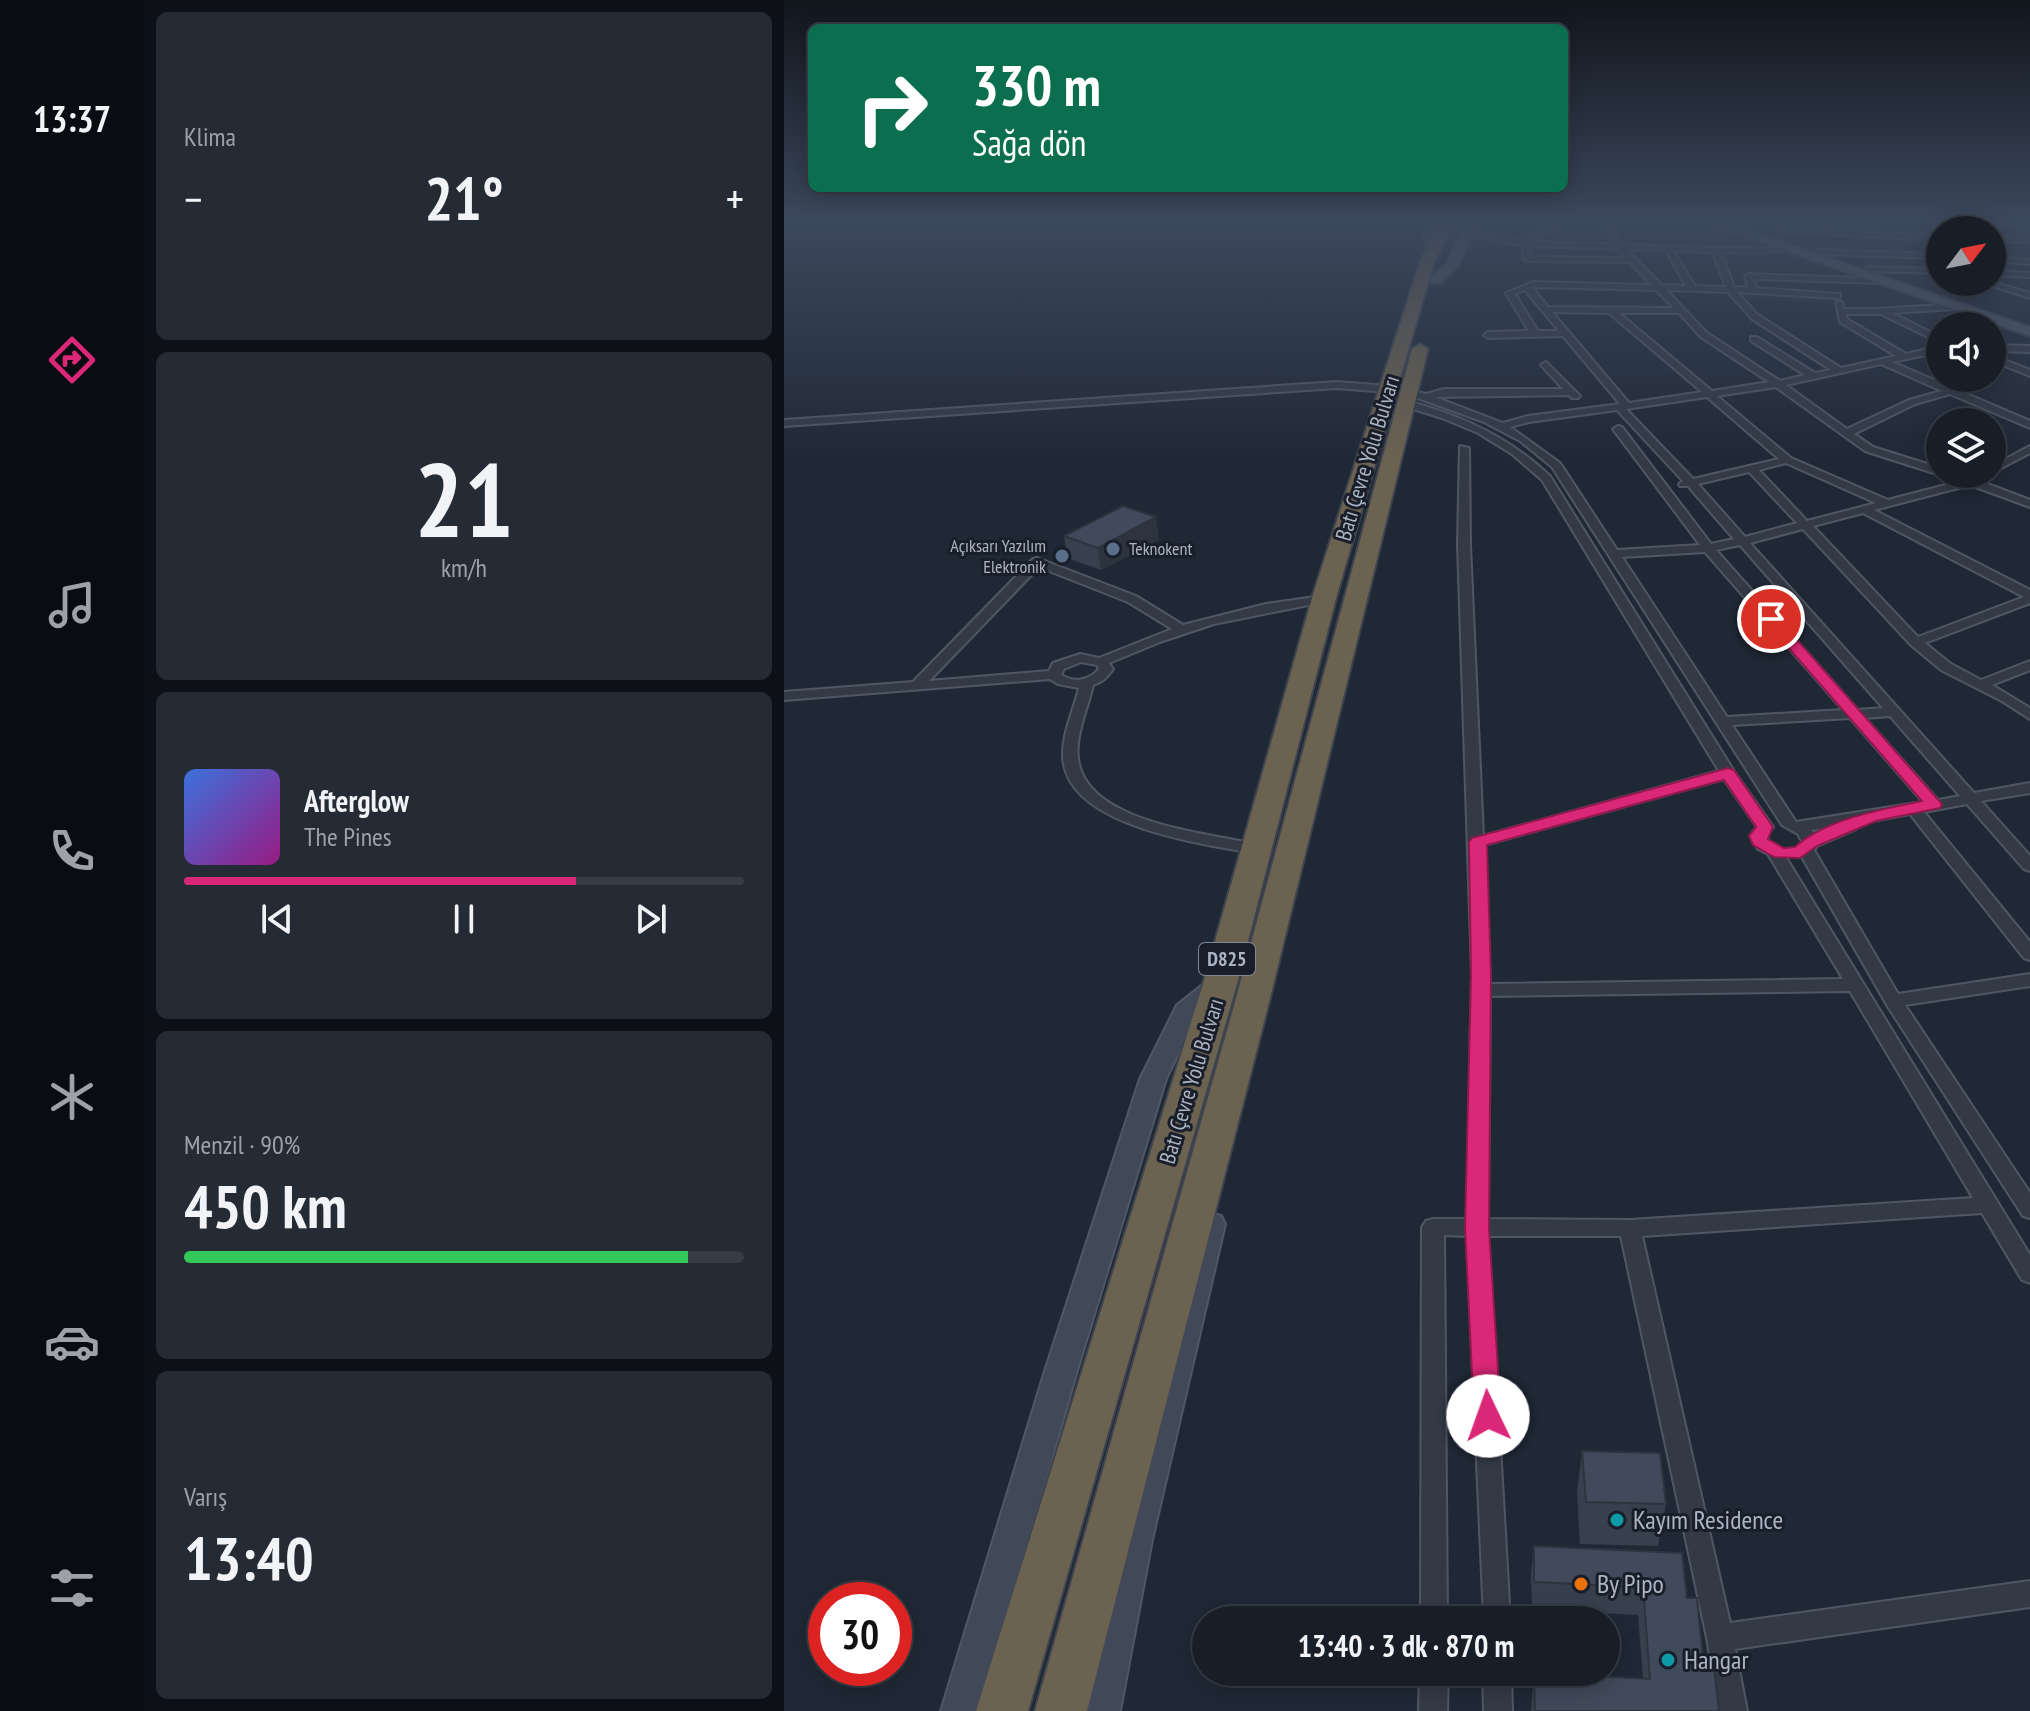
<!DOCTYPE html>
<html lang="tr">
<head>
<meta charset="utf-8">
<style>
	body { margin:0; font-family:"PT Sans Narrow",sans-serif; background:#242b34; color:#f1f3f6; height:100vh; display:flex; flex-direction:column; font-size:30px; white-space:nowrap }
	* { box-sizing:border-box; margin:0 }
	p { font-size:26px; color:#9ea2a8 }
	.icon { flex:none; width:44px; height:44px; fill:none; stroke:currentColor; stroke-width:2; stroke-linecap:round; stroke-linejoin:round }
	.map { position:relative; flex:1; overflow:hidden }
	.panel { display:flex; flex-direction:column; gap:12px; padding:12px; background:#0d1016; width:640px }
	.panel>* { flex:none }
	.banner { position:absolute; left:24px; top:24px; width:760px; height:168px; border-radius:12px; box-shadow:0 4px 20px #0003,0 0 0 2px #363c45; background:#0b6e4f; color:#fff; overflow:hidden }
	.needle { width:52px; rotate:58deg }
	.tools { position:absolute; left:1142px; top:216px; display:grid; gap:16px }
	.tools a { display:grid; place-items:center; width:80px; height:80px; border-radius:50%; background:#171e28; box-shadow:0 4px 20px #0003,0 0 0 2px #363c45; font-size:40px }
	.speed { position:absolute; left:24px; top:1582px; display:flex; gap:16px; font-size:40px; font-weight:700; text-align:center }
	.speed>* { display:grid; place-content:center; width:104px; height:104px; border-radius:50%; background:#171e28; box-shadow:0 4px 20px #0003,0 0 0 2px #363c45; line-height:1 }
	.speed .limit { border:12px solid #d22; background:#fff; color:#111 }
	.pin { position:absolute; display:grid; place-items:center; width:68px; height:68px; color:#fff; margin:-34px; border:4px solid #fff; border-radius:50%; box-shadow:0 2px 8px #0007 }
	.me { position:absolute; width:88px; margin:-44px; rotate:357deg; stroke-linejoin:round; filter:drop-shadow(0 0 6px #0008) }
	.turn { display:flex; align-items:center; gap:28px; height:168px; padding:0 32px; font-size:36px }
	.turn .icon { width:104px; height:104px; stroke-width:2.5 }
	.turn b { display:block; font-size:56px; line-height:68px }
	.big { font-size:60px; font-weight:700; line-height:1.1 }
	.panel .card { flex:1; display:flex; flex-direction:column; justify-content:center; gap:12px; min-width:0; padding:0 28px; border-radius:12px; background:#242b34 }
	.panel .dial { align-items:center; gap:0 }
	.dial b { font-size:104px; line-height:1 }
	.song { display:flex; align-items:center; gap:24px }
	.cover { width:96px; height:96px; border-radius:12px; background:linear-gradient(135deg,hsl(220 70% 55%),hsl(310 70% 35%)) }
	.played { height:8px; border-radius:4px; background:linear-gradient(90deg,#db2777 70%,#363c45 70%) }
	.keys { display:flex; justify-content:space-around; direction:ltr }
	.heat { display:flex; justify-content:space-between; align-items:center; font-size:44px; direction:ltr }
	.charge { height:12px; border-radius:6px; background:linear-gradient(90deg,#34c759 90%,#363c45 0) }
	.trip { position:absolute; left:408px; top:1606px; width:428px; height:80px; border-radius:40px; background:#171e28; box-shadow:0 4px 20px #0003,0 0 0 2px #363c45; font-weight:700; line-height:80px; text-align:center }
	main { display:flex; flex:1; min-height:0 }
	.tabs { display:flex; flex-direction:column; width:144px; justify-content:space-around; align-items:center; background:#090c10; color:#9ea2a8 }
	.tabs .icon { width:56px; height:56px }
	.tabs .on { color:#db2777 }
	.tabs b { font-size:36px; color:#f1f3f6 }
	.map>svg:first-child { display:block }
	.green { fill:#223537 }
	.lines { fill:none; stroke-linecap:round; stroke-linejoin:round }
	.street-casing { stroke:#505764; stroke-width:4 }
	.secondary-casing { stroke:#505764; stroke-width:4 }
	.primary-casing { stroke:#3c434f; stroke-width:4 }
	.highway-casing { stroke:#3d4450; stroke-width:4 }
	.street { fill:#333a46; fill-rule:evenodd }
	.secondary { fill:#414959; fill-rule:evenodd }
	.primary { fill:#505966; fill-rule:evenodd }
	.highway { fill:#6c6250; fill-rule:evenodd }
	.wall { fill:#37404d }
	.shaded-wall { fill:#2d343f }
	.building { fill:#404a5a; stroke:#2d343f; stroke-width:2 }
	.route { fill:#db2777; stroke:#8e194d; stroke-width:2 }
	.service-dot { fill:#5c6f8a; stroke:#181f2a; stroke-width:3 }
	.culture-dot { fill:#0f9aa8; stroke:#181f2a; stroke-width:3 }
	.food-dot { fill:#e8710a; stroke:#181f2a; stroke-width:3 }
	.labels { text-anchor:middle; stroke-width:6; stroke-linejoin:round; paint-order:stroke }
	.far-poi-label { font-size:18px; fill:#adb4c3; stroke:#181f2a; text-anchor:end }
	.shield { fill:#181f2a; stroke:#808795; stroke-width:2 }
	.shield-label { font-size:20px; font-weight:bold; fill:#adb4c3 }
	.street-label { font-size:22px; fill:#adb4c3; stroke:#181f2a }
	.near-poi-label { font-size:26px; fill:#adb4c3; stroke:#181f2a; text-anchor:start }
</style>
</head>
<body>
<main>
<nav class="tabs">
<b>13:37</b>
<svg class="icon on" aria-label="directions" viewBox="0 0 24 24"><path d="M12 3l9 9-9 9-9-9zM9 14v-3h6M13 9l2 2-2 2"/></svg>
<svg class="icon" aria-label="music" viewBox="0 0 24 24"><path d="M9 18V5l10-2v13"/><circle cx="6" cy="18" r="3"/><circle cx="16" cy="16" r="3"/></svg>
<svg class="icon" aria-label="phone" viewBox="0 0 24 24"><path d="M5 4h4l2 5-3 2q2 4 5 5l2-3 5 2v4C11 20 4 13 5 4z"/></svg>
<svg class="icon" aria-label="climate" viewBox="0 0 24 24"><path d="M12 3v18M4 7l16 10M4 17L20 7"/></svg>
<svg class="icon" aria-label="car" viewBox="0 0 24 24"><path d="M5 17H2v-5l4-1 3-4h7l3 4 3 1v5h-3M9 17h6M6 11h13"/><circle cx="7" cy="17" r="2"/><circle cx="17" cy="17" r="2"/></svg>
<svg class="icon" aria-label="filters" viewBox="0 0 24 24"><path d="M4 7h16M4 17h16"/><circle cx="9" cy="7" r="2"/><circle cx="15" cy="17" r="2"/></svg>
</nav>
<section class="panel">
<div class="card"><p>Klima</p>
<div class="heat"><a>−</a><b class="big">21°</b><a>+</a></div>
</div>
<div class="card dial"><b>21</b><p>km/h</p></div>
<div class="card">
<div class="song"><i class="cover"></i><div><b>Afterglow</b><p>The Pines</p></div></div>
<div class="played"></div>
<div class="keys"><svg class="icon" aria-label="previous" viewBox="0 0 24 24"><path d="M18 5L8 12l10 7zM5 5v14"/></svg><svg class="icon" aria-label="pause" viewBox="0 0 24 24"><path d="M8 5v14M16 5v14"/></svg><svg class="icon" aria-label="next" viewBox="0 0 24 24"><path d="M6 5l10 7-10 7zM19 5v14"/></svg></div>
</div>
<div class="card"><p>Menzil · 90%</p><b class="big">450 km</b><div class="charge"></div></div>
<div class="card"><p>Varış</p><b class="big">13:40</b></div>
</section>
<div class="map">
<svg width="1246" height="1711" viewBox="0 0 1246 1711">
	<rect width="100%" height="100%" fill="#1f2835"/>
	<!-- green -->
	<path class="green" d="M958 292 1048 297 1049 303 965 300Z"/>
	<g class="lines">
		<defs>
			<g id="street">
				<path d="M770 222H778L751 242 830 244 819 222H826L838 245 975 249 1004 247 1008 249 975 253 937 252 950 287H964L961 276 965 274 1101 279 1098 283 970 279 972 288 1056 294V298H1053L953 292 974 315 1057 368 1112 356 1056 322 1052 302H1058L1060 309H1092L1173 304V308L1170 309 1108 313 1156 337V343L1097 314H1062L1063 319 1122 354 1156 346V352L1108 362 1246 421V428L1166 394 1131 404 1070 434 1089 447 1156 468V474H1160L1156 475 1081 451 992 387 933 396 1007 458 1104 500 1177 481 1178 478C1187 476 1196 474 1206 474L1196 481 1246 500V507L1186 485 1090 510 1246 590V603L1141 643 1167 664 1197 680 1246 661V670L1208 685 1246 708V719L1218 701 1157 670 1127 645 1019 529 966 543 1190 793 1246 783V793L1197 801 1246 856V871L1240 869 1183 804 1140 812 1246 942V960L1240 958 1126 814 1072 824V829L1033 846 1030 850 1114 994 1246 974V986L1121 1005 1246 1193V1218L1239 1216 1103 1005 1014 850 1019 843 1014 834 998 825 768 467 736 441 700 422 620 393 625 390 642 394 660 389H779L757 365 762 362 796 396 794 398H788L785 395 651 397 719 423 744 416 836 404 779 336 704 338 700 335 704 332 745 331 722 293 749 282 867 285 846 262 743 261 739 259V246L679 233 683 231 742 241ZM747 246 834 249 842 258 747 257ZM842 249 882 250 902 286 877 285ZM889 251 929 252 942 287 911 286ZM748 287 872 290 890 308 764 307ZM741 290 775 331H754L731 294ZM882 290 944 292 968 319 1047 370 1031 373 973 337H967V341L1021 375 996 381 923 333ZM768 312 825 313 918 392 845 403ZM835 313H895L917 337 985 382 928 391ZM1097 364 1158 391 1125 400 1063 429 1002 385ZM923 397 995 459 909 479 842 409ZM833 410 899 481 895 484 896 486H904L950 539 927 544 838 427 834 426 829 429 916 545 833 550 776 463 726 427 745 422ZM1002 463 1092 503 1023 521 975 470ZM965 472 1013 523 961 537 914 484ZM1079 513 1240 597 1134 637 1029 526ZM956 545 1099 708 1074 710 932 550ZM921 552 1059 710 943 717 838 557ZM1106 716 1176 796 1154 800 1081 718ZM1066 718 1139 802 1012 822 948 725ZM1052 827 1032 835 1027 830Z"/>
				<path d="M1160 222H1167L1173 230H1165Z"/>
				<path d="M1213 222H1246V226L1216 224Z"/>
				<path d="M994 228 1156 236V240L997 232Z"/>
				<path d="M1208 237 1246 238V242L1208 241Z"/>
				<path d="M1034 250 1156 254V258L1031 254Z"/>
				<path d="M1208 257 1246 260V264L1208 261Z"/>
				<path d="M1083 267 1156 269V273L1080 271Z"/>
				<path d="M1208 271 1246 273V277L1208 275Z"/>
				<path d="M1196 282H1208L1246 293V298Z"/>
				<path d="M1208 345 1246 346V352L1208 351Z"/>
				<path d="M1208 355 1246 370V376L1208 361Z"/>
				<path d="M553 382 604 386 609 389 604 392 553 388 0 426V420Z"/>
				<path d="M623 401C677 415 725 437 766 476L951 773 989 827 982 836 986 843 998 851 1246 1255V1283L1238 1280 1198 1213 858 1236 946 1623 1246 1581V1607L951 1649 963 1711H935L923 1638 837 1236H704L726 1620H700L683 1236 660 1235 663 1620H637L638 1227 642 1221 649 1219H683L688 975 674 545 676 446 685 448 686 545 699 836 935 771 758 480 728 454 694 433 658 418 620 406V402ZM940 779 973 827 966 836 974 849 984 854 1059 979 706 984 700 845ZM1066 991 1189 1198 846 1220 704 1219 706 996Z"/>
				<path d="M1246 446V453L1208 473V466Z"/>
				<path d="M253 558 352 596 399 625 482 604 544 595V601L430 624 376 642 325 663 329 669C323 677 319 682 309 685 304 708 291 735 294 758 301 825 428 833 480 846L482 849 480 852 474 854C421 844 278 827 279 754 279 732 290 709 295 688L274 684 266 679 0 700V692L129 682 249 559ZM255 567 344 602 388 629 315 658 296 654 269 663 265 671 145 681ZM297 662 313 665 315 669C304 681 290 683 277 675L280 669Z"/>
				<path d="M636 1672H664L663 1711H635Z"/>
				<path d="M699 1672H727L728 1711H700Z"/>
			</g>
			<g id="secondary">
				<path d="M645 222H655L650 234 653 256 648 259 643 256 640 234Z"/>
				<path d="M435 977 444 979 447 985 412 1016 382 1079 292 1374 195 1711H157L260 1374 356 1079 393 1005 426 979Z"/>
				<path d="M427 1213 437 1216 441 1224 368 1540 336 1711H298L334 1540 413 1224 417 1216Z"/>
			</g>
			<g id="primary">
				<path d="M681 222H693L675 265 657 283H647V277L663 263Z"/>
				<path d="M920 222H939L1246 327V336Z"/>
			</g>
			<g id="highway">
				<path d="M657 222H671L650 262 552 598 453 984 244 1711H192L419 984 528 598 636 262Z"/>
				<path d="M636 344 644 349 485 1002 303 1711H251L451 1002 628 349Z"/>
			</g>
		</defs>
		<!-- street casing -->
		<use href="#street" class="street-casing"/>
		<!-- secondary casing -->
		<use href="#secondary" class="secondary-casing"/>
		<!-- primary casing -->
		<use href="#primary" class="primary-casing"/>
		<!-- highway casing -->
		<use href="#highway" class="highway-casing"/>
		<!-- street -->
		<use href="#street" class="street"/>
		<!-- secondary -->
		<use href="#secondary" class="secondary"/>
		<!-- primary -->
		<use href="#primary" class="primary"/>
		<!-- highway -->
		<use href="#highway" class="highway"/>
	</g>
	<!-- wall -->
	<g class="wall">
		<path d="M280 536 375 540 317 570 283 558Z"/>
		<path d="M798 1451 882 1504 874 1546 796 1544 793 1493Z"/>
		<path d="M750 1546 903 1598 920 1667 935 1711H747L750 1673 859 1679 854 1615 748 1610 747 1574Z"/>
	</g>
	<!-- shaded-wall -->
	<path class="shaded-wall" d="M372 517 375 540 317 570 314 548Z"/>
	<!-- building -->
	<g class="building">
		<path d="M339 506 372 517 314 548 280 536Z"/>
		<path d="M798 1451 876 1453 882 1504 802 1502Z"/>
		<path d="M750 1546 898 1553 903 1598H913L920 1667H930L935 1711H751L750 1673 866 1679 859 1587 750 1582Z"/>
	</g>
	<!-- sky -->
	<linearGradient id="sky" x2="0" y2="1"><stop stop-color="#11161d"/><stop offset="0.48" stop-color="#3c485c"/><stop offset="1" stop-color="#3c485c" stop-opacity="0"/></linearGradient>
	<rect width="1246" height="462" fill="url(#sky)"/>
	<!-- route -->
	<path class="route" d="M987 615 992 616 1158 804 1156 808 1092 821 1033 846 1016 858 990 857 969 845 965 836 972 827 940 780 703 845 707 975 705 1228 717 1416 713 1424 704 1428 694 1424 690 1416 681 1228 687 975 685 842 688 838 944 768 950 770 989 827 984 839 1000 848 1011 847C1042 819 1098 809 1138 801L982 622V616Z"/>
	<!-- markers -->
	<g class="service-dot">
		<circle cx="329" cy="549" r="8"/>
		<circle cx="278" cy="556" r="8"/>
	</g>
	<g class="culture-dot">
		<circle cx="833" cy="1520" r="8"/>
		<circle cx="884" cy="1660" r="8"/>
	</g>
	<circle class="food-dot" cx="797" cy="1584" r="8"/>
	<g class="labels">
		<!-- far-poi labels -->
		<g class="far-poi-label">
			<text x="262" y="552">Açıksarı Yazılım<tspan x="262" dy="21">Elektronik</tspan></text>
			<text x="345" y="555" text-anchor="start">Teknokent</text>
		</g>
		<!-- shield labels -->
		<rect class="shield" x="415" y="943" width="56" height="32" rx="6"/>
		<g class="shield-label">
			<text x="443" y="966">D825</text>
		</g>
		<!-- street labels -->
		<g class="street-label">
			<text transform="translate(583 458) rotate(-73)" y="8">Batı Çevre Yolu Bulvarı</text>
			<text transform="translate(407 1081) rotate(-73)" y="8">Batı Çevre Yolu Bulvarı</text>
		</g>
		<!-- near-poi labels -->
		<g class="near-poi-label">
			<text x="849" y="1529">Kayım Residence</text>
			<text x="813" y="1593">By Pipo</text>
			<text x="900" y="1669">Hangar</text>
		</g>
	</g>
</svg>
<div class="tools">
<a><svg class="needle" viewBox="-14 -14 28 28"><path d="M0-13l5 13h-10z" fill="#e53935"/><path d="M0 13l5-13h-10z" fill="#9ea2a8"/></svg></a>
<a><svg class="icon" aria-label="sound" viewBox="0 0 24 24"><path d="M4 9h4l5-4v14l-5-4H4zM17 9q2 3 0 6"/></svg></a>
<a><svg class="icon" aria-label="layers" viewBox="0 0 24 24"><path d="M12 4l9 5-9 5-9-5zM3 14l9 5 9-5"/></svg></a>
</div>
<div class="speed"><div class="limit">30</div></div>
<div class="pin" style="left:987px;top:619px;background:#d93025"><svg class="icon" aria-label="arrive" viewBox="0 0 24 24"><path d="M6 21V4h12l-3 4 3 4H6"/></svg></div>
<svg class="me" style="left:704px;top:1416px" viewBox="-20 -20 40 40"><circle r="19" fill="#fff"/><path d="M0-13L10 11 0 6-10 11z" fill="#db2777"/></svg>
<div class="trip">13:40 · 3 dk · 870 m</div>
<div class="banner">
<div class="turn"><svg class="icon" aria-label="right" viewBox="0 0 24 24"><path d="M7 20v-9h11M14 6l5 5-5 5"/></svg><div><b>330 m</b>Sağa dön</div></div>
</div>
</div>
</main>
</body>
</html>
